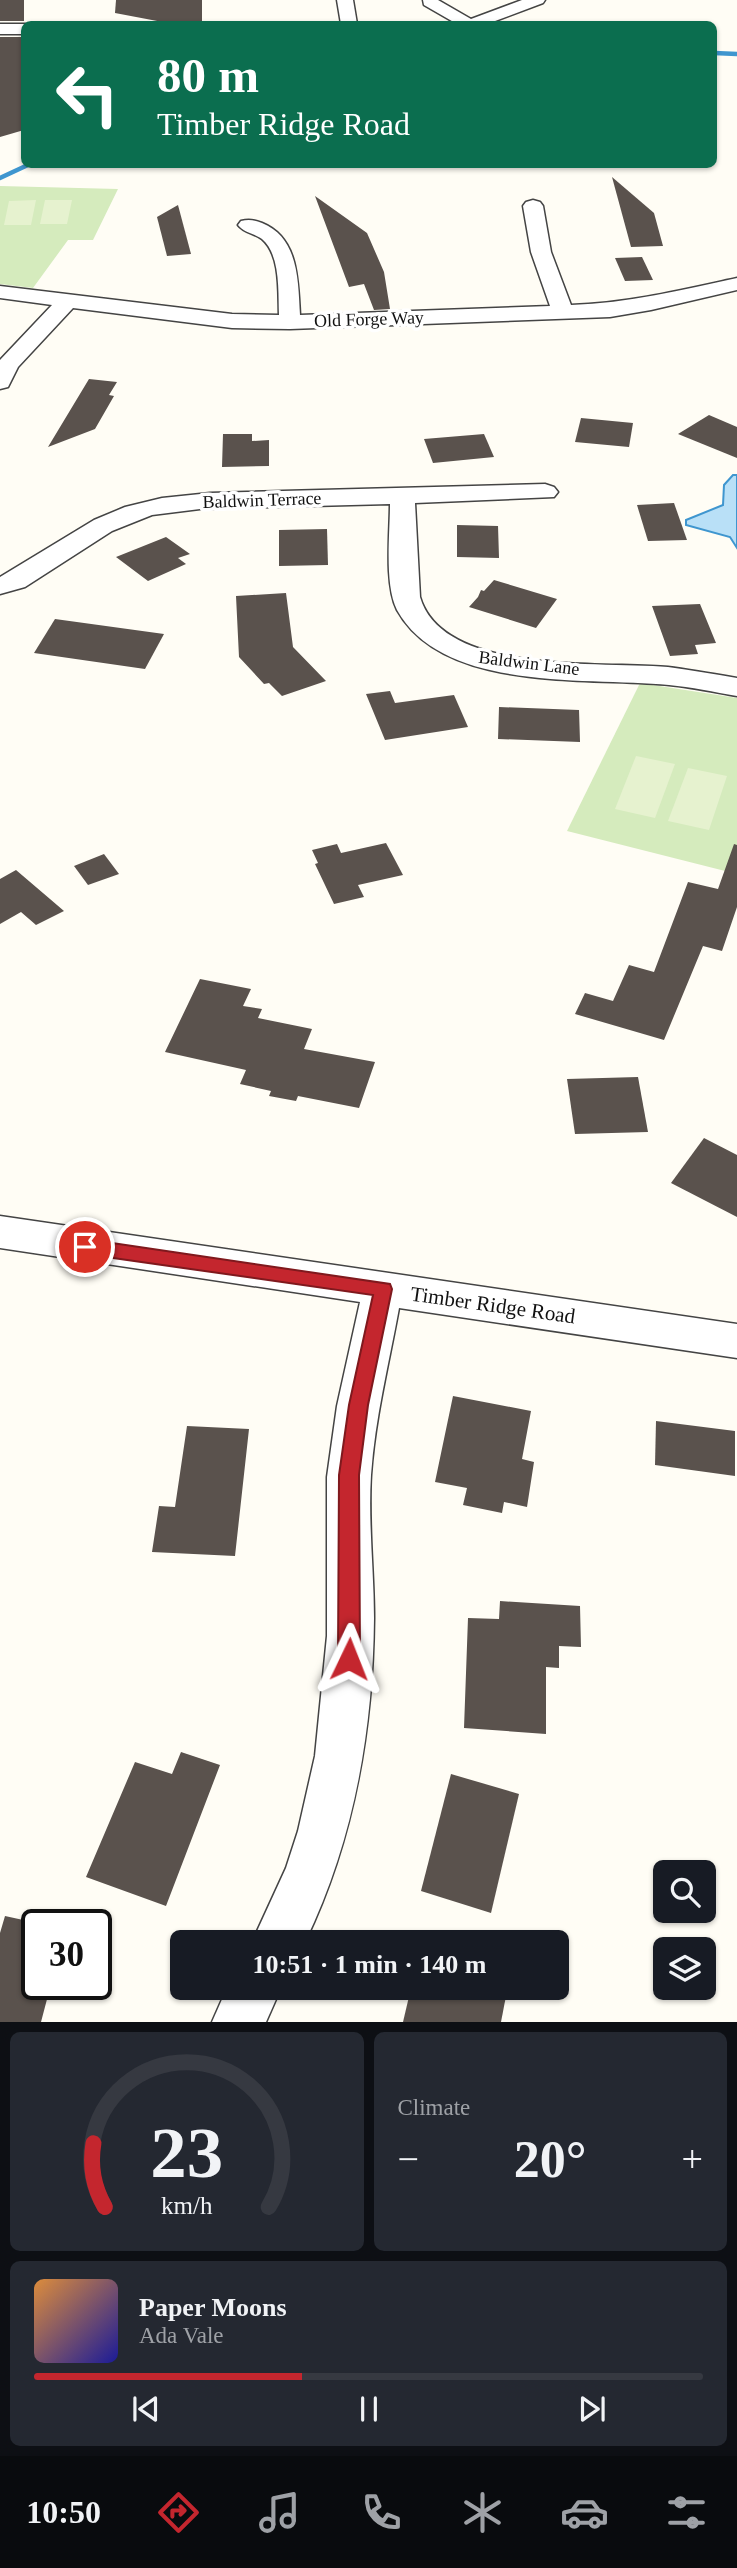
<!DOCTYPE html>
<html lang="en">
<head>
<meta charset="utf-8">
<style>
	body { margin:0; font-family:Georgia,serif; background:#242831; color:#f1f3f6; height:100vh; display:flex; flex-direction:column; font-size:26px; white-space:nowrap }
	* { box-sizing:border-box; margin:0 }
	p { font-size:23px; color:#9ea1a6 }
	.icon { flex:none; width:38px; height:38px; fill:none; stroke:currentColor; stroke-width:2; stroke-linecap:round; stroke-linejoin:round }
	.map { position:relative; height:2022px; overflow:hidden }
	.details { display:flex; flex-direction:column; gap:10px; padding:10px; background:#0d0f14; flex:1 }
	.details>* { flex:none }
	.hud { position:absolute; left:21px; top:21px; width:696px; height:147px; border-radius:10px; box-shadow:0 2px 5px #0004; background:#0b6e4f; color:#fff; overflow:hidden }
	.tools { position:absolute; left:653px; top:1860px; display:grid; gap:14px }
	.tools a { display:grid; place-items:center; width:63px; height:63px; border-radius:10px; background:#171b24; box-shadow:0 2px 5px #0004; font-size:35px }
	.speed { position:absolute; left:21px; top:1909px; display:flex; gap:14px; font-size:35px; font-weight:700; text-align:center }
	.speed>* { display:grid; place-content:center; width:91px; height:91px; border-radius:50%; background:#171b24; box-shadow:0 2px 5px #0004; line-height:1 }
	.speed .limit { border:4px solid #111; border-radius:10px; background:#fff; color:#111 }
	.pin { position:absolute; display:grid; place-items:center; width:60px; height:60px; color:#fff; margin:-30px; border:4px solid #fff; border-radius:50%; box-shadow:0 2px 7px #0007 }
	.me { position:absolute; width:77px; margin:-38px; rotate:2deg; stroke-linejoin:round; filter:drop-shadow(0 0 5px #0008) }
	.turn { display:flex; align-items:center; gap:24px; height:147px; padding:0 21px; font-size:32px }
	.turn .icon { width:91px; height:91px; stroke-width:2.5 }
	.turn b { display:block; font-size:49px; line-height:60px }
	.big { font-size:52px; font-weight:800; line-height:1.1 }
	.details .card { flex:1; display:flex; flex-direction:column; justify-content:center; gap:10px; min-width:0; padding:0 24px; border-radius:10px; background:#242831 }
	.details .dial { align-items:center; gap:0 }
	.dial svg { height:182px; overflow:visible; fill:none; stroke:#363941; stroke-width:7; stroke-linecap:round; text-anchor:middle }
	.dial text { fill:#f1f3f6; stroke:none }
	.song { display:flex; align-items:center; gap:21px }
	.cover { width:84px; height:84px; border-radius:10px; background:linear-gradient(135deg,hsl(30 70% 55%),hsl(240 70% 35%)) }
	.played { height:7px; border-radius:4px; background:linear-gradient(90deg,#c4262e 40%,#363941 40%) }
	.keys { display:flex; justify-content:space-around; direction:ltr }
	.heat { display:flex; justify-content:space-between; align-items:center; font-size:38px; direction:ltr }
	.details .tiles { flex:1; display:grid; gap:10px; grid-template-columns:1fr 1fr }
	.card:last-child { grid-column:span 2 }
	.trip { position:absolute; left:170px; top:1930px; width:399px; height:70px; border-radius:10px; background:#171b24; box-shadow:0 2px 5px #0004; font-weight:800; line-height:70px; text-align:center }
	.menu { display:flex; height:112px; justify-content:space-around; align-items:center; background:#090b0e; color:#9ea1a6 }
	.menu .icon { width:49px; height:49px }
	.menu .current { color:#c4262e }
	.menu b { font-size:32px; color:#f1f3f6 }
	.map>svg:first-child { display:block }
	.green { fill:#d5ebbd }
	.pitch { fill:#e6f2cf }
	.water { fill:#b9e0f7; stroke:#3f96cf; stroke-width:2 }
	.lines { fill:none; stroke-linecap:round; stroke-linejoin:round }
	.stream { stroke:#3f96cf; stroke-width:4.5 }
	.building { fill:#5a524d }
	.minor-casing { stroke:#444; stroke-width:3 }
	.minor { fill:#fff; fill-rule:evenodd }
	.route { fill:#c4262e; stroke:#7f191e; stroke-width:2 }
	.labels { text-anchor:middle; stroke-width:7; stroke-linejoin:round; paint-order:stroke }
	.far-street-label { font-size:18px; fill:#111; stroke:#fff }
	.street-label { font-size:21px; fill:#111; stroke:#fff }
</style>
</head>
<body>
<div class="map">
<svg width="737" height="2022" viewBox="0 0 737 2022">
	<rect width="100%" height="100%" fill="#fffdf5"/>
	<!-- green -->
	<g class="green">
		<path d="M0 186 118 189 93 240H68L33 288 0 284Z"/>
		<path d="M640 683 737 698V874L567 831Z"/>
	</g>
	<!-- pitch -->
	<g class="pitch">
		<path d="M36 200 31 225H4L9 201Z"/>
		<path d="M45 200H72L67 224H40Z"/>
		<path d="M636 756 675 764 655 818 615 809Z"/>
		<path d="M688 768 727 776 709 830 668 821Z"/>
	</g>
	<!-- water -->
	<path class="water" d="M733 475H737V548L730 537 686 525V520L723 505 724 485Z"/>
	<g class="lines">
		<!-- stream -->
		<g class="stream">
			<path d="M714 53 737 54"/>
			<path d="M0 178 30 164"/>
		</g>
	</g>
	<!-- building -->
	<g class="building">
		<rect x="0" y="0" width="24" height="21"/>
		<path d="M116 0H202V24H173L115 13Z"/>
		<path d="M24 37V130L0 137V37Z"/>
		<path d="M612 177 654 213 663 246 631 247Z"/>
		<path d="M315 196 367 233 384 272 390 309 374 310 364 284 349 287Z"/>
		<path d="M178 205 191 254 167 256 157 217Z"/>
		<path d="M642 257 653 280 625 281 615 258Z"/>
		<path d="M89 379 117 382 109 395 114 396 95 429 48 447Z"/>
		<path d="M709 415 737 427V458L678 434Z"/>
		<path d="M581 418 633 423 629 447 575 442Z"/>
		<path d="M223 434H252V441L269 440V466L222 467Z"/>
		<path d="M484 434 494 457 433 463 424 439Z"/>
		<path d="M674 503 687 540 648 541 637 505Z"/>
		<path d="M457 525 498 526 499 558 457 557Z"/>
		<path d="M327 529 328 565 279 566V530Z"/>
		<path d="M166 537 190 554 178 558 186 564 148 581 116 557Z"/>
		<path d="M494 580 557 599 536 628 469 607 478 597 481 590 484 591Z"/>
		<path d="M286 593 293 647 326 681 282 696 269 683 264 684 239 657 236 596Z"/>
		<path d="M700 604 716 643 695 645 698 654 670 656 652 606Z"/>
		<path d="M55 619 164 634 145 669 34 653Z"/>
		<path d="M390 691 395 703 454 695 468 727 385 740 366 694Z"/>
		<path d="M499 707 579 710 580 742 498 739Z"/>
		<path d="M386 843 403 875 358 885 364 897 334 904 315 864 318 863 312 850 337 844 341 853Z"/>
		<path d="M734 844 737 845V907L722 951 703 946 664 1040 575 1014 585 993 613 1001 629 965 654 972 688 882 718 889Z"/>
		<path d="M104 854 119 874 88 885 74 866Z"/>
		<path d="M16 870 50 899 64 911 36 925 21 912 0 924V879Z"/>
		<path d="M200 979 251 989 243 1006 262 1009 258 1018 312 1029 304 1049 375 1062 359 1108 298 1096 296 1101 269 1096 271 1091 240 1084 246 1070 165 1052Z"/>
		<path d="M638 1077 648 1132 575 1134 567 1079Z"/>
		<path d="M704 1138 737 1155V1217L671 1183Z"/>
		<path d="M453 1396 531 1411 522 1459 534 1462 527 1507 504 1502 502 1513 463 1505 467 1488 435 1482Z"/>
		<path d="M656 1421 735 1431V1476L655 1465Z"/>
		<path d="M187 1426 249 1429 235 1556 152 1552 159 1506 175 1507Z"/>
		<path d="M500 1601 580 1606 581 1647 559 1646V1668L546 1667V1734L464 1728 468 1618 499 1619Z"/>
		<path d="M181 1752 220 1765 166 1906 86 1877 135 1762 172 1774Z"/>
		<path d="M451 1774 519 1794 491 1913 421 1891Z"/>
		<path d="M5 1916 37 1923V1984H51L41 2022H0V1933Z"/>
		<path d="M411 1988H479L506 1996 501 2022H403Z"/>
	</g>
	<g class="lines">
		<defs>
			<g id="minor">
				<path d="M337 0H353L357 24H341Z"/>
				<path d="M423 0H438L471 19 522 0H545L543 3 487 24H457L424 5Z"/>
				<path d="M0 24H26L24 34H0Z"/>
				<path d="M533 200 540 202 543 206 551 252 571 305C628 303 682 290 737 278V290L651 310 610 317 290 329 232 328 73 308 18 367 8 387 0 389V360L52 305 0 298V286L232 314 279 315C278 293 281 255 262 239 254 233 244 233 238 225L241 221C249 219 254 220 262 223 299 238 298 281 300 315L550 306 531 252 523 206 526 202Z"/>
				<path d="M545 484 554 487 558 492 554 497 415 503 420 597C443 676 604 661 668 667 691 670 714 674 737 678V696C714 692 691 687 669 685 588 677 443 693 397 610 384 584 390 533 390 504L200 509 152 515 112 531 25 587 0 594V577L94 520 125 507 162 498 210 493Z"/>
				<path d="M0 1216 737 1324V1358L399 1308C389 1363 375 1418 371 1475 368 1523 374 1571 374 1618 373 1732 354 1840 305 1942H252L286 1868 298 1831 315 1756 327 1636V1477L337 1406 360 1302 0 1248Z"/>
				<path d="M227 1988H281L266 2022H212Z"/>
			</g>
		</defs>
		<!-- minor casing -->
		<use href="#minor" class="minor-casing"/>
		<!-- minor -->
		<use href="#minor" class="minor"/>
	</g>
	<!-- route -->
	<path class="route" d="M85 1239 390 1284 392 1289 368 1405 359 1475 360 1659 357 1666 349 1669 342 1666 338 1659 339 1475 349 1405 373 1295 85 1254 79 1252 76 1247 79 1241Z"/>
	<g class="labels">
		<!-- far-street labels -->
		<g class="far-street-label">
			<text transform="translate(369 319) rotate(-2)" y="6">Old Forge Way</text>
			<text transform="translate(262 500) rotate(-2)" y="6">Baldwin Terrace</text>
			<text transform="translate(529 663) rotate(7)" y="6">Baldwin Lane</text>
		</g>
		<!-- street labels -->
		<g class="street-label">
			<text transform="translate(493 1305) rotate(8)" y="7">Timber Ridge Road</text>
		</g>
	</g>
</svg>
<div class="tools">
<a><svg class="icon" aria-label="search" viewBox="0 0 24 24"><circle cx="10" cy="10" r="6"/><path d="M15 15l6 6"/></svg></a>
<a><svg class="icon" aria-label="layers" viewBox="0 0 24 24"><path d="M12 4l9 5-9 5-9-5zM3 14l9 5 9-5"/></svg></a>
</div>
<div class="speed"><div class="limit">30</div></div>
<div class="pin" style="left:85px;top:1247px;background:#d93025"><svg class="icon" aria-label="arrive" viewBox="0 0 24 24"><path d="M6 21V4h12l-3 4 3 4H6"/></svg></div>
<svg class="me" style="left:349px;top:1659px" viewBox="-20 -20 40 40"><path d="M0-17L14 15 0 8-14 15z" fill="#c4262e" stroke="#fff" stroke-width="4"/></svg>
<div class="trip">10:51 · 1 min · 140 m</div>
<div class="hud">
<div class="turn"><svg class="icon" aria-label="left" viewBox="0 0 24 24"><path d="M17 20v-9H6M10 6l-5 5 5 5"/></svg><div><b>80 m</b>Timber Ridge Road</div></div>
</div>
</div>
<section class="details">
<div class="tiles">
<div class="card dial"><svg viewBox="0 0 100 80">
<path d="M14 69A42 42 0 1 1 86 69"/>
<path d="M14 69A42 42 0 0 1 9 41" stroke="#c4262e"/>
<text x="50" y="56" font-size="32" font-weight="700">23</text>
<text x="50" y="72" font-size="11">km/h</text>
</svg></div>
<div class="card"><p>Climate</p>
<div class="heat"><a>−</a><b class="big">20°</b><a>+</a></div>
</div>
<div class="card">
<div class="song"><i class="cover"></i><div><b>Paper Moons</b><p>Ada Vale</p></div></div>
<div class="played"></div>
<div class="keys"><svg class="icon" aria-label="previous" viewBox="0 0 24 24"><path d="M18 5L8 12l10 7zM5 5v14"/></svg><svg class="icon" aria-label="pause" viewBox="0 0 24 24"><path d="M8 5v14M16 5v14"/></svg><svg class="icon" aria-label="next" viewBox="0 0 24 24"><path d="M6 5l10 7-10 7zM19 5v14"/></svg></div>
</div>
</div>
</section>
<nav class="menu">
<b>10:50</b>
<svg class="icon current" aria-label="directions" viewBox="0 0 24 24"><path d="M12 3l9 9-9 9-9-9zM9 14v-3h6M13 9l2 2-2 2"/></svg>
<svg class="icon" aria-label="music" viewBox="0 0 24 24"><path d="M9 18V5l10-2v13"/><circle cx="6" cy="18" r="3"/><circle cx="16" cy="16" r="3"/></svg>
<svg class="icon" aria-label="phone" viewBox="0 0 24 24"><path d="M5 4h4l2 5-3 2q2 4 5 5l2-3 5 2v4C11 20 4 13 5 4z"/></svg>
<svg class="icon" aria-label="climate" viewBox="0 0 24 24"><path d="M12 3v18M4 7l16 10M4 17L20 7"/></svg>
<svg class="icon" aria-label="car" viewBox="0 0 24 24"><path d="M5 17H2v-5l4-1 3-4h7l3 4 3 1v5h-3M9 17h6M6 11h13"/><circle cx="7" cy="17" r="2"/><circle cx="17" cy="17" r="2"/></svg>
<svg class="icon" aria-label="filters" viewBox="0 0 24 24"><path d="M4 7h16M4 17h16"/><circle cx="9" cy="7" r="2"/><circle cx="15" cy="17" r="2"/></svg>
</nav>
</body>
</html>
